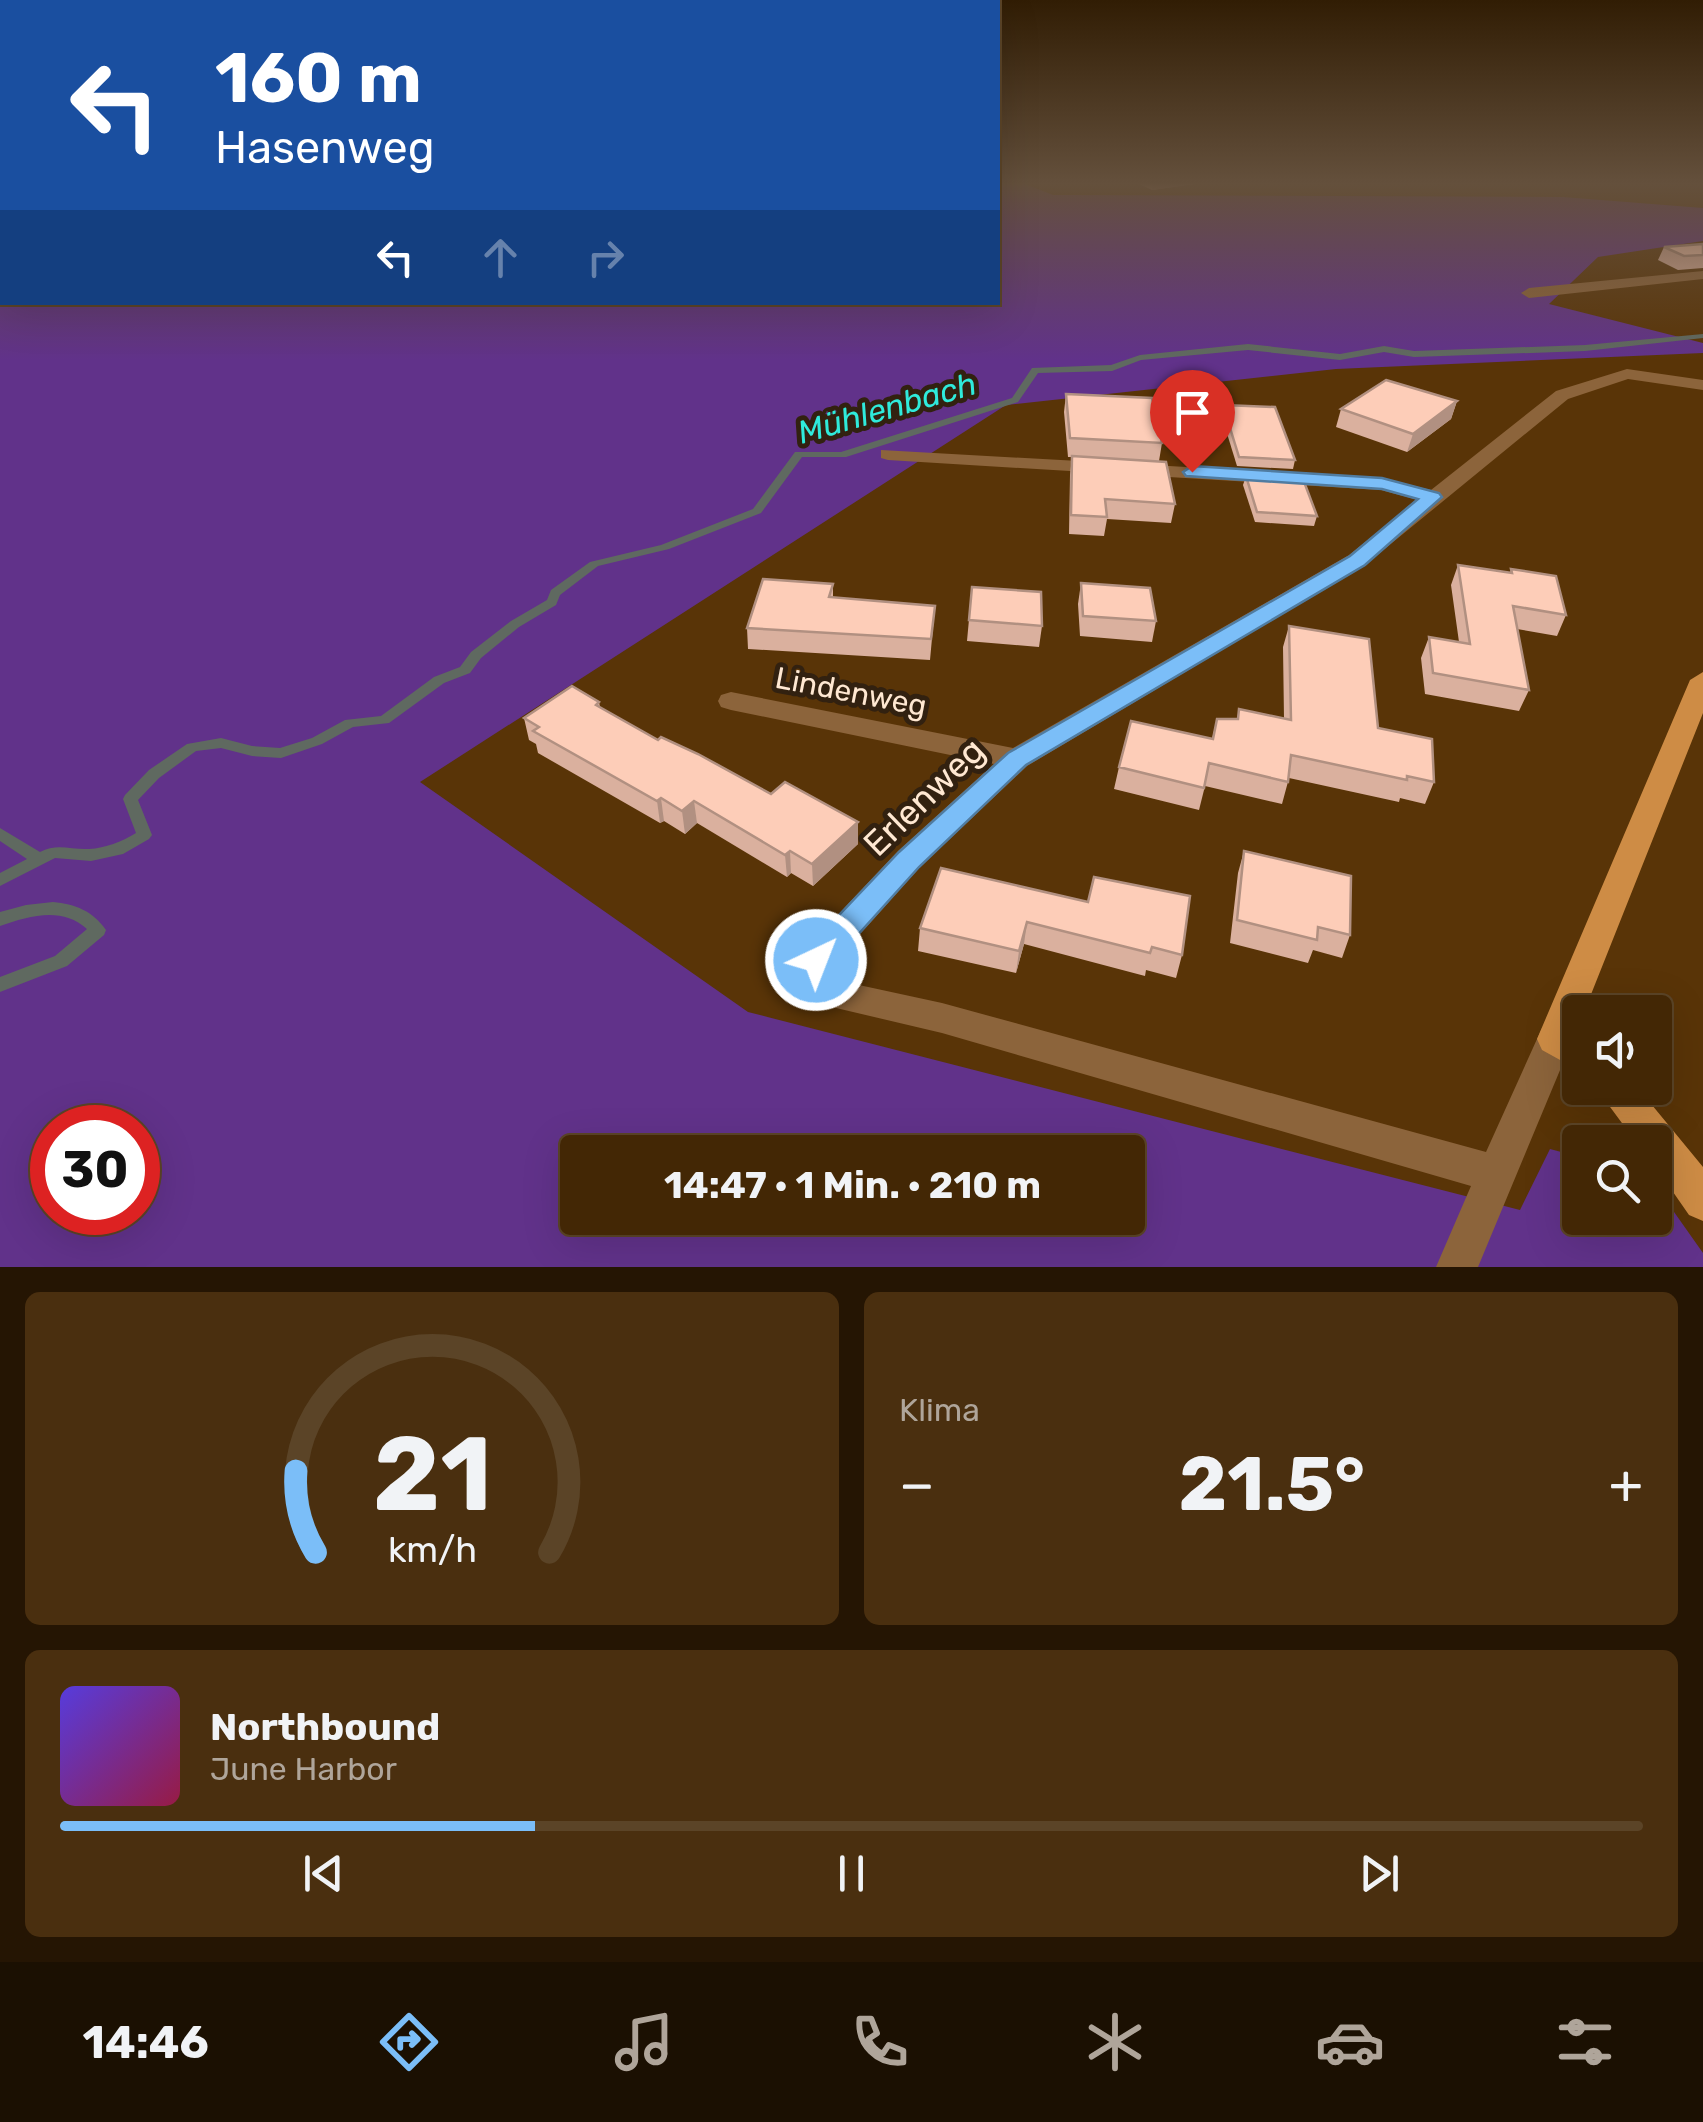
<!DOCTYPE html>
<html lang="de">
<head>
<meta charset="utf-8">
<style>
	body { margin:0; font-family:Rubik,sans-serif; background:#4a2f0f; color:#f1f3f6; height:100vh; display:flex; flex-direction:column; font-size:38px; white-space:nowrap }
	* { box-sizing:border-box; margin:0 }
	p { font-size:32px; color:#afa59a }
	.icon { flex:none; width:55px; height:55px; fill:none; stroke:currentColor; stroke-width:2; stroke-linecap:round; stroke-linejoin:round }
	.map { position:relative; height:1267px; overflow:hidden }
	.drawer { display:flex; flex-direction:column; gap:25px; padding:25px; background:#251503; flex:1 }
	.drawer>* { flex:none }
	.hud { position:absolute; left:0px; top:0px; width:1000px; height:305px; box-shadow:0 10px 40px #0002,0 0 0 2px #5b4427; background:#1a4fa0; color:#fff; overflow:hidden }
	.fabs { position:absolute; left:1562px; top:995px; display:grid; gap:20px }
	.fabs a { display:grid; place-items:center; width:110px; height:110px; border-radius:10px; background:#432705; box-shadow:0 10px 40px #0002,0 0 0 2px #5b4427; font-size:50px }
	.speed { position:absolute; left:30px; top:1105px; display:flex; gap:20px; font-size:50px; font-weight:700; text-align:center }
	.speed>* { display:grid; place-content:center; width:130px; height:130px; border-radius:50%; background:#432705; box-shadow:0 10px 40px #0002,0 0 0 2px #5b4427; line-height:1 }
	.speed .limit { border:15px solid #d22; background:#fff; color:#111 }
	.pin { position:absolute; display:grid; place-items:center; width:85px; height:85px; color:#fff; margin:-102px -42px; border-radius:50% 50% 50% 0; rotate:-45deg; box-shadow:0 0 10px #0007 }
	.pin .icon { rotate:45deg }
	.me { position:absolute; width:110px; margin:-55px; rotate:43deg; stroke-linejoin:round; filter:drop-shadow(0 0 8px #0008) }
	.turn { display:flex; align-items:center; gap:35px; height:210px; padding:0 50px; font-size:45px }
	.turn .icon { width:130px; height:130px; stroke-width:2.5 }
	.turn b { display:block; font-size:70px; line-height:85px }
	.lanes { display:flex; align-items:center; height:95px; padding:0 50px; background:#0003; justify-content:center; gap:50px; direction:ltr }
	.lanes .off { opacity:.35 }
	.big { font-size:75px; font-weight:700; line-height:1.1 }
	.drawer .widget { flex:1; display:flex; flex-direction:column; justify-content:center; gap:15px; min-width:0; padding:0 35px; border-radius:15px; background:#4a2f0f }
	.drawer .dial { align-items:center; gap:0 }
	.dial svg { height:260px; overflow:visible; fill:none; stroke:#5b4427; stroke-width:7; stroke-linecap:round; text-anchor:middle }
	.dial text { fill:#f1f3f6; stroke:none }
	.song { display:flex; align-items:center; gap:30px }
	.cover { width:120px; height:120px; border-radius:15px; background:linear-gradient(135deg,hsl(250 70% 55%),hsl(340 70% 35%)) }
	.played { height:10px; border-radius:5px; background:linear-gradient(90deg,#7bbef8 30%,#5b4427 30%) }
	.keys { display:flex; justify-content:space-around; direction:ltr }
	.heat { display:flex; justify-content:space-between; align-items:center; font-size:55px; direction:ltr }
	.drawer .tiles { flex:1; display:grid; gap:25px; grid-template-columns:1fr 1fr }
	.widget:last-child { grid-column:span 2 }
	.trip { position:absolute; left:560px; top:1135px; width:585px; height:100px; border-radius:10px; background:#432705; box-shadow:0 10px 40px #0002,0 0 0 2px #5b4427; font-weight:700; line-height:100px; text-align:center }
	.menu { display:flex; height:160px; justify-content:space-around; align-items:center; background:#1b1002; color:#afa59a }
	.menu .icon { width:70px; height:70px }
	.menu .current { color:#7bbef8 }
	.menu b { font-size:45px; color:#f1f3f6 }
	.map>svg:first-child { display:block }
	.green { fill:#61328a; fill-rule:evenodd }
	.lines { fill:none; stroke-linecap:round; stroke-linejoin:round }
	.stream { fill:#5f6960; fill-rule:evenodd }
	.minor { fill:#8c643b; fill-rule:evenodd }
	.major { fill:#ce8c45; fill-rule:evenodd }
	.wall { fill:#dab09e }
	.shaded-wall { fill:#b19081 }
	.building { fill:#fdcdb8; stroke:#b19081; stroke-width:2.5 }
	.route { fill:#7bbef8; stroke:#507ca1; stroke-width:2.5 }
	.labels { text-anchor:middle; stroke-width:10; stroke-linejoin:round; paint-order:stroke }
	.street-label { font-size:30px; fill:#ffe8d2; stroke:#322110 }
	.water-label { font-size:32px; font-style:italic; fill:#2febdb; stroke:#322110 }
	.near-street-label { font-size:35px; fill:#ffe8d2; stroke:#322110 }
</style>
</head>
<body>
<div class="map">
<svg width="1703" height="1267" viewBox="0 0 1703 1267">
	<rect width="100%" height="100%" fill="#593407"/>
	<!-- green -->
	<path class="green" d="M0 182 2 302H998V182H1020L1053 195 1563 197 1703 208V241L1598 257 1549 304 1703 343V353L1336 369 1006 405 420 782 748 1012 1520 1210 1550 1149 1580 1157V1218H1655V1185L1703 1253V1267H0ZM52 1128H138V1212H52ZM578 1152H1128V1218H578Z"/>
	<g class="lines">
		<!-- stream -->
		<g class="stream">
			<path d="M1703 334V338L1585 351 1414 357 1384 352 1340 360 1248 350 1141 360 1112 371 1038 373 1018 402 846 457H802L761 513 669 549 598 566 560 595 556 605 519 627 481 658 470 673 444 683 389 723 353 727 322 744 281 758 252 756 221 748 196 751 159 778 138 800 152 835 149 839 123 854 91 861 55 858 0 886V873L27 859 0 841V828L40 852C57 843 71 850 89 849 106 848 121 842 136 833L123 799 125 795 149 770 187 744 221 738 252 746 280 748 312 738 345 720 381 716 434 677 460 667 471 652 511 621 547 600 551 590 590 562 661 545 753 509 795 452H841L1012 398 1032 368 1111 365 1140 355 1248 344 1340 354 1384 346 1414 351 1585 345Z"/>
			<path d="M53 902C75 904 93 911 106 930L104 935 67 966 0 992V977L55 956 87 929C62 906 29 916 0 926V912L26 905Z"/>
		</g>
		<!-- minor -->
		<g class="minor">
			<path d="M1703 271V279L1529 298 1521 293 1529 288Z"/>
			<path d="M1627 369 1703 380V390L1628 379 1568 399 1365 565 1027 766 920 867 822 977 942 1003 1486 1152 1542 1028 1555 1023 1568 1028 1573 1039 1478 1267H1436L1471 1186 942 1033 781 995 776 985 781 975 898 851 994 764 731 710 721 707 718 701 721 695 731 692 1013 748 1349 555 1418 500 1381 490 888 460 881 458V450L1382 478 1431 490 1556 391Z"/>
		</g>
		<!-- major -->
		<g class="major">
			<path d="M1703 672V713L1584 1012H1580L1576 1033 1580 1035V1071L1542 1050 1537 1039 1690 680Z"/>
			<path d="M1596 1088H1638L1703 1167V1221L1689 1215 1655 1166V1142H1636Z"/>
		</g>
	</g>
	<!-- wall -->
	<g class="wall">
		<path d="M1135 182H1209L1152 190Z"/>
		<path d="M1703 244V268L1678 270 1658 260 1664 247Z"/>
		<path d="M1066 394 1162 443 1159 461 1175 504 1171 523 1107 519 1104 536 1069 534 1070 475 1072 457H1068L1064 412Z"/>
		<path d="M1457 401 1451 419 1407 452 1336 427 1341 409Z"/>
		<path d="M1223 405 1295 460 1293 469 1237 466 1221 414Z"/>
		<path d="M1246 476 1317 516 1314 526 1255 522 1243 485Z"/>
		<path d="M1458 565 1510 573 1511 569 1566 615 1557 636 1517 629 1529 690 1519 711 1425 694 1421 658 1429 637 1459 642 1451 585Z"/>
		<path d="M1081 583 1156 621 1152 642 1080 636 1078 604Z"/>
		<path d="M833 584V598L935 606 930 660 748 649 747 628Z"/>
		<path d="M972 587 1042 626 1039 647 967 641Z"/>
		<path d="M1289 626 1378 728 1434 782 1425 804 1400 798 1399 802 1289 778 1282 804 1205 786 1199 810 1114 789 1119 767 1212 739 1217 719H1237L1239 709 1284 719 1283 647Z"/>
		<path d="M599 702 600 707 658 740 771 794 858 822V844L813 886 791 873 787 877 697 823 685 834 664 821 660 823 538 753 536 744 529 740 524 718Z"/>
		<path d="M1244 851 1350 935 1342 958 1313 950 1308 963 1230 943 1238 873Z"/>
		<path d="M941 868 1182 955 1176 978 1146 970 1145 976 1024 944 1016 973 918 951 920 928Z"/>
	</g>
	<!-- shaded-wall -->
	<g class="shaded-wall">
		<path d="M1153 182H1209L1152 190Z"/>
		<path d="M1457 401 1451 419 1407 452 1413 434Z"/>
		<path d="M661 798 664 821 660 823 657 801Z"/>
		<path d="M694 801 697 823 685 834 682 811Z"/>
		<path d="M858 822V844L813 886 812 864Z"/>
		<path d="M790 851 791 873 787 877 785 855Z"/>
		<path d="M1027 922 1024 944 1016 973 1019 951Z"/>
	</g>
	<!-- building -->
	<g class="building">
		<path d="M1703 244V255L1684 256 1664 247Z"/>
		<path d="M1386 380 1457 401 1413 434 1341 409Z"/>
		<path d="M1066 394 1152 398 1162 443 1070 438Z"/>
		<path d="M1223 405 1275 407 1295 460 1239 457Z"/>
		<path d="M1072 456 1166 462 1175 504 1105 499 1107 517 1071 515Z"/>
		<path d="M1246 476 1303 479 1317 516 1257 512Z"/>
		<path d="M1458 565 1512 573 1511 569 1556 576 1566 615 1513 606 1529 690 1433 673 1429 637 1470 644Z"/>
		<path d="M763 579 833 584 829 597 935 606 931 639 747 628Z"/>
		<path d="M1081 583 1150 588 1156 621 1083 616Z"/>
		<path d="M972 587 1041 592 1042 626 969 620Z"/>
		<path d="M1289 626 1369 639 1378 728 1432 739 1434 782 1407 776V780L1291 755 1288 782 1209 763 1204 788 1119 767 1131 721 1213 739 1217 719H1238L1239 709 1291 720Z"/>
		<path d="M572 686 599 702 596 705 658 740 661 737 698 754 771 794 785 782 858 822 812 864 790 851 785 855 694 801 682 811 661 798 657 801 533 731 539 727 524 718Z"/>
		<path d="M1244 851 1351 876 1350 935 1318 927 1317 940 1237 920Z"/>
		<path d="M941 868 1088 902 1094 877 1190 896 1182 955 1152 947 1150 953 1027 922 1019 951 920 928Z"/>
	</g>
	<!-- sky -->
	<linearGradient id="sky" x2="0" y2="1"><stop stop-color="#311d04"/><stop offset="0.51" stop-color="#64503c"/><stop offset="1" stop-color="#64503c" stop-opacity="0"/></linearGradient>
	<rect width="1703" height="360" fill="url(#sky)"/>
	<!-- route -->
	<path class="route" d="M1192 466 1382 478 1439 493 1442 497 1365 565 1026 765 919 867 827 969 816 973 805 969 800 960 805 951 899 852 1008 753 1350 556 1418 499 1382 489 1186 476 1183 472Z"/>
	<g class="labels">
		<!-- street labels -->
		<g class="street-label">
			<text transform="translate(851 692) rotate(11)" y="10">Lindenweg</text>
		</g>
		<!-- water labels -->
		<g class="water-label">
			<text transform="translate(887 408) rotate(-16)" y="11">Mühlenbach</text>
		</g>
		<!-- near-street labels -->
		<g class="near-street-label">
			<text transform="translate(924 797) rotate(-44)" y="12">Erlenweg</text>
		</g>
	</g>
</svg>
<div class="fabs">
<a><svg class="icon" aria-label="sound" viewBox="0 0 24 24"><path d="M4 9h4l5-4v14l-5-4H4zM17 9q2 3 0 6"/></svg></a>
<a><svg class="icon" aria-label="search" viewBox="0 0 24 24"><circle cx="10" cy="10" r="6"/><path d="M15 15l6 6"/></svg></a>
</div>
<div class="speed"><div class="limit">30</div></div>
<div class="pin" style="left:1192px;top:472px;background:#d93025"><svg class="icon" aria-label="arrive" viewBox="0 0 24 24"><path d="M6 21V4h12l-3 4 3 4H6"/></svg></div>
<svg class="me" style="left:816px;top:960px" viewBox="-20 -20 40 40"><circle r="17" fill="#7bbef8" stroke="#fff" stroke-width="3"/><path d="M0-11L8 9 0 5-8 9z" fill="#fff"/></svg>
<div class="trip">14:47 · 1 Min. · 210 m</div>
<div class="hud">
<div class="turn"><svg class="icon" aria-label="left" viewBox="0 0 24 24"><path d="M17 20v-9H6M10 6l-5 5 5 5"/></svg><div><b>160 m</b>Hasenweg</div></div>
<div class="lanes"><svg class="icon" aria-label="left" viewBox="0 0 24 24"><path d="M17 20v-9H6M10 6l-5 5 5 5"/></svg><svg class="icon off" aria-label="ahead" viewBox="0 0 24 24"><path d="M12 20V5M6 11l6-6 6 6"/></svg><svg class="icon off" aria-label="right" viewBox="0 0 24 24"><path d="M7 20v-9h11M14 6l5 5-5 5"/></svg></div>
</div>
</div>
<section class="drawer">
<div class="tiles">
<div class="widget dial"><svg viewBox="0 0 100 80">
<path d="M14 69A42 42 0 1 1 86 69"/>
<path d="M14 69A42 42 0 0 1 8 44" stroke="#7bbef8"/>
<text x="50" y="56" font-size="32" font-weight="700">21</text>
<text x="50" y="72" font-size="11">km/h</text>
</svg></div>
<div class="widget"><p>Klima</p>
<div class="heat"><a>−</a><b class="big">21.5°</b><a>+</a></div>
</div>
<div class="widget">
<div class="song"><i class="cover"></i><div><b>Northbound</b><p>June Harbor</p></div></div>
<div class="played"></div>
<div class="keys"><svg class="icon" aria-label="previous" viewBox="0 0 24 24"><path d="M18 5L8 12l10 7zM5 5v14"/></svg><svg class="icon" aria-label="pause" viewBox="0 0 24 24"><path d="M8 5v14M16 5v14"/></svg><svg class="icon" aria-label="next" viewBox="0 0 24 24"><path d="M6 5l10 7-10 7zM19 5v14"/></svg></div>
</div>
</div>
</section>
<nav class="menu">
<b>14:46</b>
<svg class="icon current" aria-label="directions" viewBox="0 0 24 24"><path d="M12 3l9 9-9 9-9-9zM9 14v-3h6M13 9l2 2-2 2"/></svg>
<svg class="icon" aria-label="music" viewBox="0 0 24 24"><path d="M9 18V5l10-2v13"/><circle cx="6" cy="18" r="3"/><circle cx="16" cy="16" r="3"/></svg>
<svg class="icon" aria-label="phone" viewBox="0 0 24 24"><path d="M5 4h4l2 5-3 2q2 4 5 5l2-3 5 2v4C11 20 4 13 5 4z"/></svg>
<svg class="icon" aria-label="climate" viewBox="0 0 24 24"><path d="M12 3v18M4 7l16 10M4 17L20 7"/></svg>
<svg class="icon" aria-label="car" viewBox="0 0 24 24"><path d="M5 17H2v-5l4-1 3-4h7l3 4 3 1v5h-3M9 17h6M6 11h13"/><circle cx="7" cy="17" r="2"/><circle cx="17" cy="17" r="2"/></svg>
<svg class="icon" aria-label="filters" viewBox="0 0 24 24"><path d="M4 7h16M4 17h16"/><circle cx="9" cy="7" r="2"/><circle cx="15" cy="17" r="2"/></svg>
</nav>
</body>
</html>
